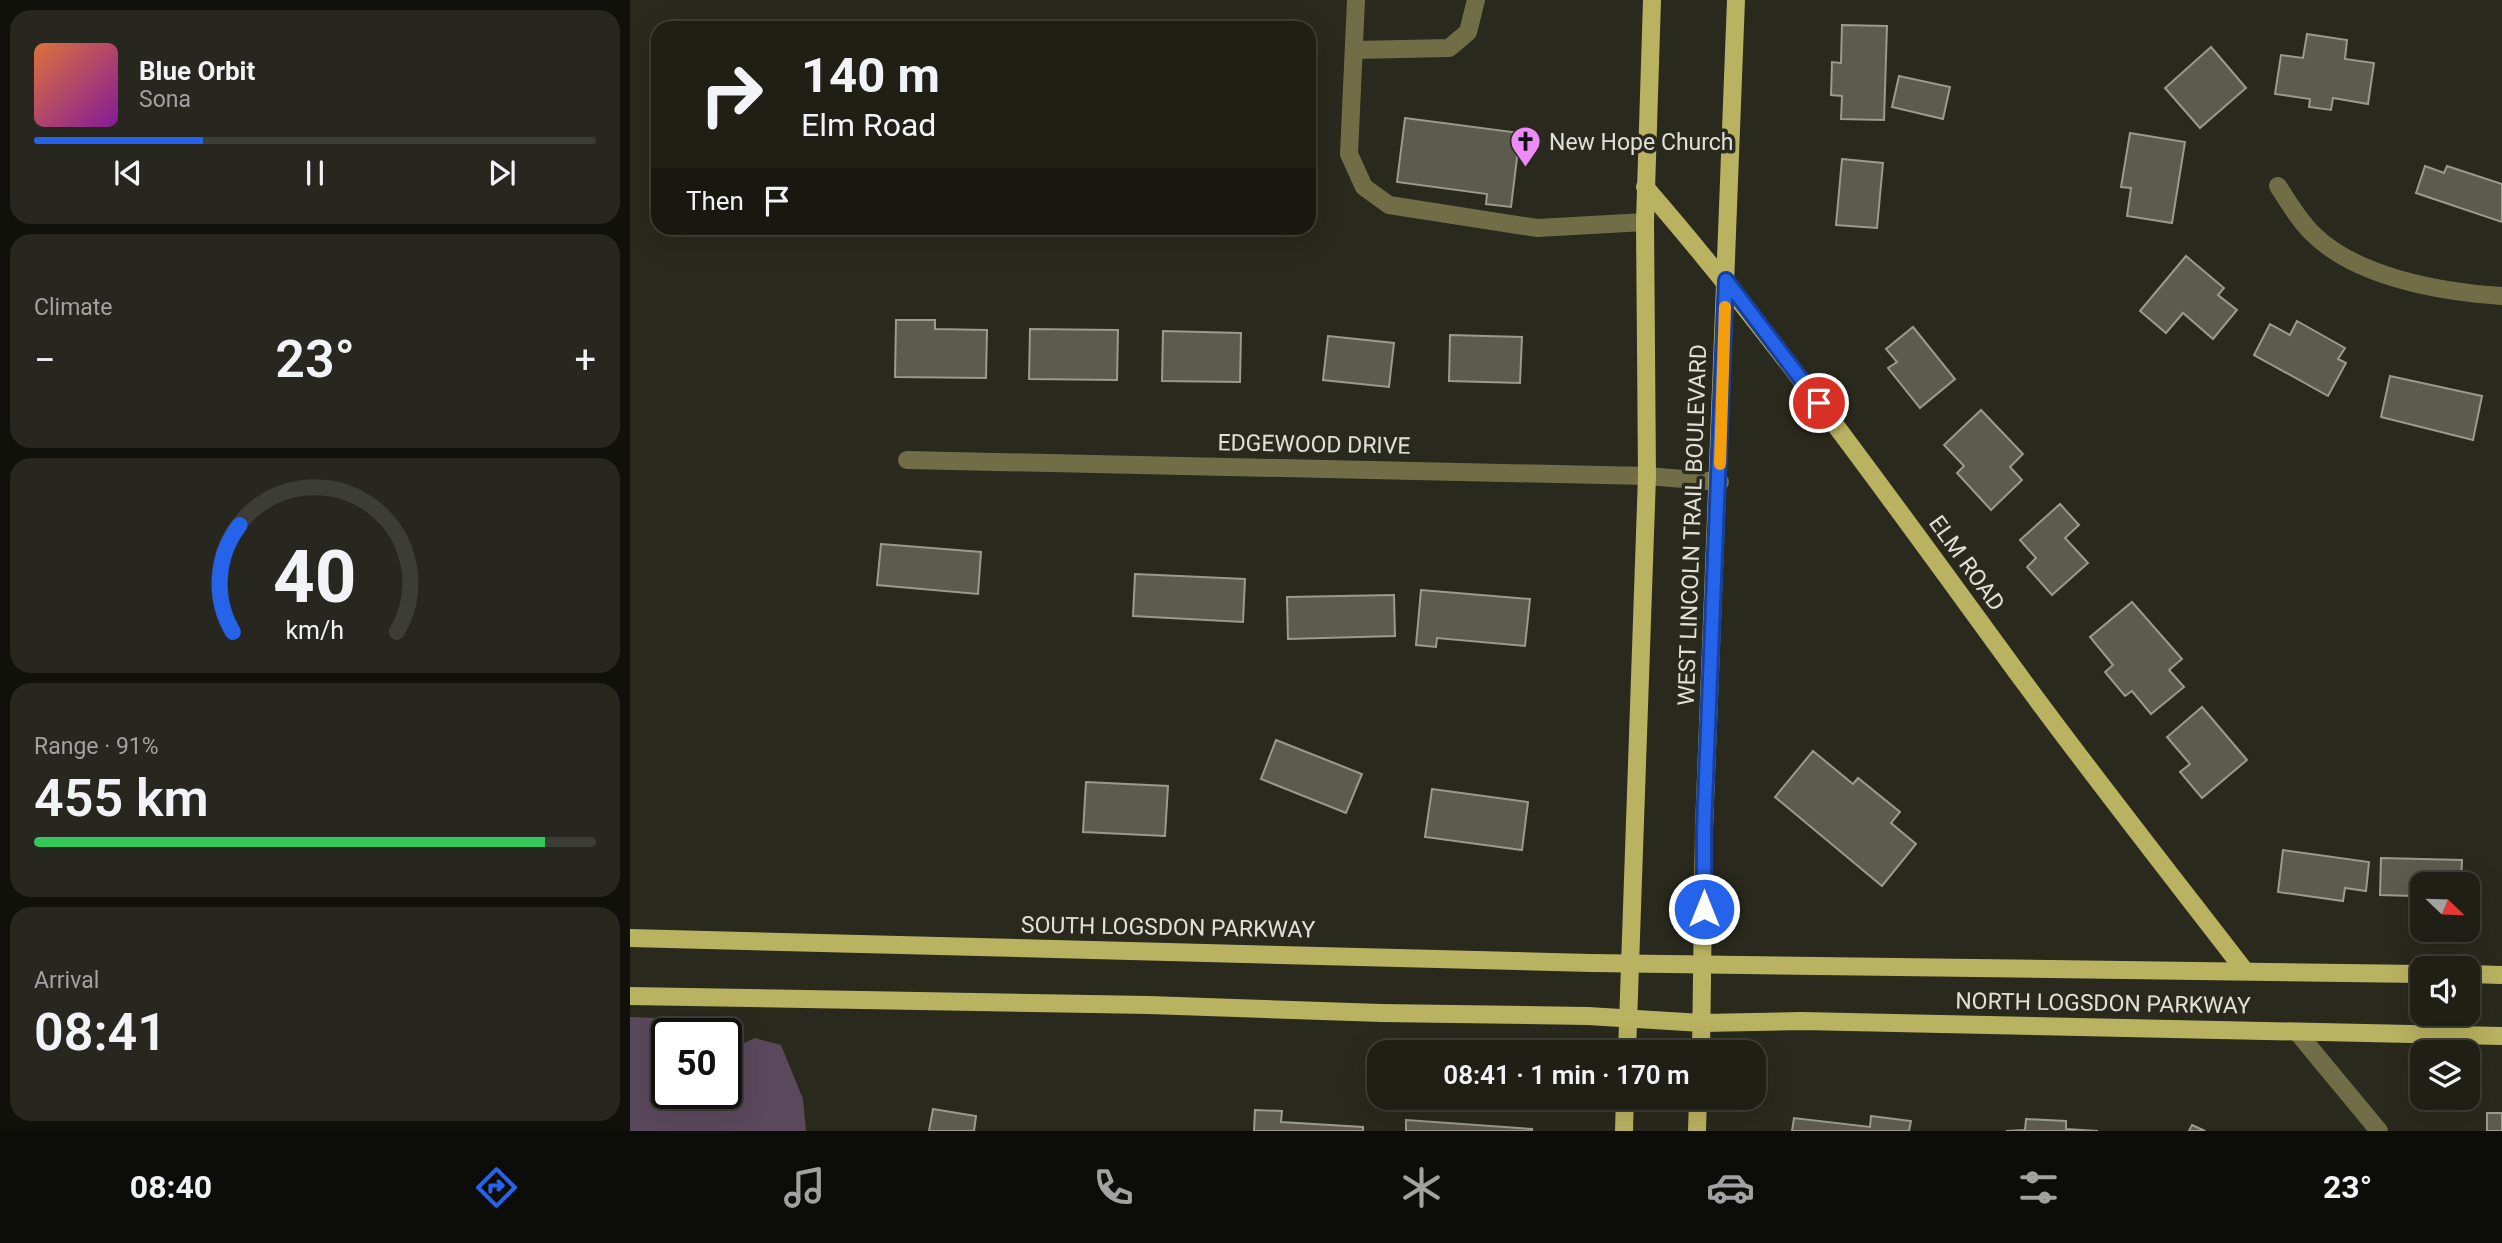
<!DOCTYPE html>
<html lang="en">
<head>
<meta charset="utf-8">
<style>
	body { margin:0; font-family:Roboto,sans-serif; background:#27271f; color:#f1f3f6; height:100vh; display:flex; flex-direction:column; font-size:26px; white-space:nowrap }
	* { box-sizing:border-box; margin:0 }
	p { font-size:23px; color:#a1a2a1 }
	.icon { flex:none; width:38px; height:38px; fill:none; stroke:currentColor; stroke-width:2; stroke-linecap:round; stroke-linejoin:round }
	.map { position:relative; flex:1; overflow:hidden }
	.drawer { display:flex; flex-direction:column; gap:10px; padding:10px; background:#11110c; width:630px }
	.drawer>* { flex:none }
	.guide { position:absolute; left:21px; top:21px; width:665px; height:214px; border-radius:21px; box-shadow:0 7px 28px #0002,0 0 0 2px #3c3d35; background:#1f1f16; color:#f1f3f6; overflow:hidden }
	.needle { width:46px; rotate:113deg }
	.controls { position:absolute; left:1780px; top:872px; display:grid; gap:14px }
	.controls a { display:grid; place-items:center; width:70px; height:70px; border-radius:14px; background:#1f1f16; box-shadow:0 7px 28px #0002,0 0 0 2px #3c3d35; font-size:35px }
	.speed { position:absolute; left:21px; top:1018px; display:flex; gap:14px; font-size:35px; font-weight:700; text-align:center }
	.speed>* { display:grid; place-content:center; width:91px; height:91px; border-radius:50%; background:#1f1f16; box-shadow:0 7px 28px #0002,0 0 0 2px #3c3d35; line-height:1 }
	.speed .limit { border:4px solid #111; border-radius:10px; background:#fff; color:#111 }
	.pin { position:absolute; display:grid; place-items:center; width:60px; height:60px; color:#fff; margin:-30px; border:4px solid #fff; border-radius:50%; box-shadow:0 2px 7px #0007 }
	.me { position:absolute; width:77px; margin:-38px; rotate:0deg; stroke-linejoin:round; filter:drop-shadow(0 0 5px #0008) }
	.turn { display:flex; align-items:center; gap:24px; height:147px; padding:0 35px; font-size:32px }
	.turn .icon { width:91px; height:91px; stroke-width:2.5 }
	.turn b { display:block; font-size:49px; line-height:60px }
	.then { display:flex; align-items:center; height:66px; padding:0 35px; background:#0003; gap:14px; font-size:26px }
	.big { font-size:52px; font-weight:600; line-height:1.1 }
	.drawer .card { flex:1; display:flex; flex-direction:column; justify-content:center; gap:10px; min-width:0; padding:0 24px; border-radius:21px; background:#27271f }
	.drawer .dial { align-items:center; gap:0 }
	.dial svg { height:182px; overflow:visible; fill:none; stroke:#3c3d35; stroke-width:7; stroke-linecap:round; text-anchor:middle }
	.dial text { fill:#f1f3f6; stroke:none }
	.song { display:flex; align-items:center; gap:21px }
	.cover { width:84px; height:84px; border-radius:10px; background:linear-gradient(135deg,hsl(20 70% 55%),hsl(290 70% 35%)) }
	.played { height:7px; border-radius:4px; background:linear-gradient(90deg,#2563eb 30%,#3c3d35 30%) }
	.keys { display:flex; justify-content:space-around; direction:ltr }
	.heat { display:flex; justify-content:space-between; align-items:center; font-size:38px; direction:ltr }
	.charge { height:10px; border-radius:5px; background:linear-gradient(90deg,#34c759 91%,#3c3d35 0) }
	.trip { position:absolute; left:737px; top:1040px; width:399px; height:70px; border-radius:21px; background:#1f1f16; box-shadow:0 7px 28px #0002,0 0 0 2px #3c3d35; font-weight:600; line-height:70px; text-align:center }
	.dock { display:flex; height:112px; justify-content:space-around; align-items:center; background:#0c0c09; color:#a1a2a1 }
	.dock .icon { width:49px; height:49px }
	.dock .current { color:#2563eb }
	.dock b { font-size:32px; color:#f1f3f6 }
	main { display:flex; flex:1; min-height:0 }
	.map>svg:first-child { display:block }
	.green { fill:#5a495c }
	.building { fill:#5c5b4e; stroke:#9b9a8c; stroke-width:2 }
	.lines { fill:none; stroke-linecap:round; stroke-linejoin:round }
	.minor { stroke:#706d47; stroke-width:18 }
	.major { stroke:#b9b260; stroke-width:18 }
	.route-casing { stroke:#184099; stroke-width:18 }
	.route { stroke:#2563eb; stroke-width:12 }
	.slow { stroke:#f59e0b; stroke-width:12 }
	.labels { text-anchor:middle; stroke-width:7; stroke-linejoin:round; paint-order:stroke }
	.poi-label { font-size:23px; fill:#e0e0d9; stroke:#29291d; text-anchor:start }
	.street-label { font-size:23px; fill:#e0e0d9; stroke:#29291d }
</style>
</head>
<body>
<main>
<section class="drawer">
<div class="card">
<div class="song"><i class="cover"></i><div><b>Blue Orbit</b><p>Sona</p></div></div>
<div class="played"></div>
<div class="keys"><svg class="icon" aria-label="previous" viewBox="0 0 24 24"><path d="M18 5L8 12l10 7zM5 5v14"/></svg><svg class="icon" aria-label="pause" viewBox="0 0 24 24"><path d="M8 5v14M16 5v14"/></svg><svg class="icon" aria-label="next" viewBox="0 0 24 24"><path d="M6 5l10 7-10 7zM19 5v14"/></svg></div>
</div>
<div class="card"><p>Climate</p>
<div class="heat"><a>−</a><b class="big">23°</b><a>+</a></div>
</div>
<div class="card dial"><svg viewBox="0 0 100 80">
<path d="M14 69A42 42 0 1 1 86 69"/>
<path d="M14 69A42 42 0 0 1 17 22" stroke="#2563eb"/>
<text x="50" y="56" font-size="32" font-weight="700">40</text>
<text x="50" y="72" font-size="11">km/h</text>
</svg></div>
<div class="card"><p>Range · 91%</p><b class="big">455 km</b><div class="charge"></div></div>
<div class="card"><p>Arrival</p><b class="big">08:41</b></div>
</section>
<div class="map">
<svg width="1872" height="1131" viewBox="0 0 1872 1131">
	<rect width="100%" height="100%" fill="#29291d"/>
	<!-- green -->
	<path class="green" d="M0 1017 25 1018 37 1050V1094H96V1051L125 1038 151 1045 173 1099 176 1131H0Z"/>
	<!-- building -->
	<g class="building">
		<path d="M1212 25 1257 26 1254 120 1211 119 1212 96 1201 95 1202 62 1211 63Z"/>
		<path d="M1677 34 1717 40 1715 59 1744 63 1738 104 1703 98 1701 110 1679 107 1680 99 1645 94 1651 55 1673 58Z"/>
		<path d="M1581 47 1616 88 1570 128 1535 88Z"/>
		<path d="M1269 76 1320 87 1313 119 1262 107Z"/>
		<path d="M775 118 890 133 881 207 856 204 857 194 767 182Z"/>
		<path d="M1500 133 1555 142 1542 223 1497 216 1501 188 1491 187Z"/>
		<path d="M1212 159 1253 163 1247 228 1206 225Z"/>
		<path d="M1795 166 1814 173 1817 166 1872 184V222L1786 193Z"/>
		<path d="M1556 256 1594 288 1588 295 1607 310 1583 339 1553 313 1536 333 1510 311Z"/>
		<path d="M266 320H305V329L357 330 356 378 265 377Z"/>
		<path d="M1667 321 1715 348 1708 359 1716 363 1698 396 1624 355 1640 324 1660 335Z"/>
		<path d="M1283 327 1325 379 1290 408 1258 368 1267 362 1256 349Z"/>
		<path d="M400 329 488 330 487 380 399 379Z"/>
		<path d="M533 331 611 333 610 382 532 381Z"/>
		<path d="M820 335 892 337 890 383 819 381Z"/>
		<path d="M698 336 764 343 759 387 693 380Z"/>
		<path d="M1760 376 1852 396 1843 440 1751 417Z"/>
		<path d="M1351 410 1393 454 1380 467 1392 480 1361 510 1327 473 1334 466 1314 445Z"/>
		<path d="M1430 504 1449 525 1435 538 1458 563 1422 595 1397 567 1406 558 1390 540Z"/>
		<path d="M251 544 351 552 348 594 247 585Z"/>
		<path d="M505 574 615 579 613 622 503 616Z"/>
		<path d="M791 590 900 599 895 646 807 638 806 647 786 645Z"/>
		<path d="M764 595 765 636 658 639 657 597Z"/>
		<path d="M1502 602 1552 659 1539 670 1554 687 1521 714 1502 691 1495 696 1475 672 1483 665 1460 637Z"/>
		<path d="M1572 707 1617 760 1572 798 1550 772 1560 764 1537 737Z"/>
		<path d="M646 740 732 774 716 813 631 779Z"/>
		<path d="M1183 751 1223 784 1228 778 1270 812 1261 823 1286 844 1252 886 1145 797Z"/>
		<path d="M456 782 538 786 535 836 453 832Z"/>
		<path d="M802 789 898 802 892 850 795 837Z"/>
		<path d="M1653 850 1739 862 1736 891 1715 888 1713 901 1648 892Z"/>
		<path d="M1751 858 1832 860 1831 884H1792V905H1784L1785 896 1750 895Z"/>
		<path d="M303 1109 346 1116 344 1131H299Z"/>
		<path d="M625 1110 652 1111 651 1122 733 1127V1131H624Z"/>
		<rect x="1857" y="1113" width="15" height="18"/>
		<path d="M1241 1116 1281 1121 1279 1131H1162L1164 1118 1240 1127Z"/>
		<path d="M1396 1119 1436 1121V1129L1468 1131H1376L1395 1130Z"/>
		<path d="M776 1120 902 1129V1131H776Z"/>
		<path d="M1562 1125 1575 1131H1559Z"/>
	</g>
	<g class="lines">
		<!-- minor -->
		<g class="minor">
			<path d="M726 0 719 154 734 187 759 205 907 228 1015 222"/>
			<path d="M724 50 819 48 838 32 846 0"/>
			<path d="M1648 186C1658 202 1668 219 1682 233 1727 278 1812 292 1872 296"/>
			<path d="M277 460 1017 476 1090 482"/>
			<path d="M1667 1032 1749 1131"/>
		</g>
		<!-- major -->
		<g class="major">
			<path d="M1015 187C1151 344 1271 514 1394 682 1466 780 1541 875 1615 971"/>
			<path d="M0 938 961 963 1792 974"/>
			<path d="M1838 974 1872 975"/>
			<path d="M0 996 519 1005 751 1013 958 1016 1072 1023 1172 1021 1872 1036"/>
			<path d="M997 1052 1017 476 1015 222 1022 0"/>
			<path d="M1071 1052 1074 828 1106 0"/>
			<path d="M994 1131 995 1097"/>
			<path d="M1067 1131 1068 1097"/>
		</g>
	</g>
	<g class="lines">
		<defs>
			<path id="route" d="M1074 909V828L1096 280 1189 403"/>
		</defs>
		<!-- route casing -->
		<use href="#route" class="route-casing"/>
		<!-- route -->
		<use href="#route" class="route"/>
		<!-- slow -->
		<path class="slow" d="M1090 464 1095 307"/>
	</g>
	<!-- icons -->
	<defs>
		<symbol id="church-pin" viewBox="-11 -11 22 30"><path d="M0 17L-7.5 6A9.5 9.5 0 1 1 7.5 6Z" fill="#ed8cf9" stroke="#29291d"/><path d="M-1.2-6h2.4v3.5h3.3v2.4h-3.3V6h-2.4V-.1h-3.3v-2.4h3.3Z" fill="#111"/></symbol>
	</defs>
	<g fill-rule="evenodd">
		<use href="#church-pin" x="878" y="124" width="35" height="47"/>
	</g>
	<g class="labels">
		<!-- poi labels -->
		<g class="poi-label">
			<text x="919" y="150">New Hope Church</text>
		</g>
		<!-- street labels -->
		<g class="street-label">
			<text transform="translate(684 444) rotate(1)" y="8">EDGEWOOD DRIVE</text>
			<text transform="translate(1062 525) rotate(-88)" y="8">WEST LINCOLN TRAIL BOULEVARD</text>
			<text transform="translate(1337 563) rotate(54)" y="8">ELM ROAD</text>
			<text transform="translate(538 927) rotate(1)" y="8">SOUTH LOGSDON PARKWAY</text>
			<text transform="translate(1473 1003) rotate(1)" y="8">NORTH LOGSDON PARKWAY</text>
		</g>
	</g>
</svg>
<div class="controls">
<a><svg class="needle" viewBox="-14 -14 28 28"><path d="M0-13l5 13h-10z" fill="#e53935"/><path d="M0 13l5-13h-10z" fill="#a1a2a1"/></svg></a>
<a><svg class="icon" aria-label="sound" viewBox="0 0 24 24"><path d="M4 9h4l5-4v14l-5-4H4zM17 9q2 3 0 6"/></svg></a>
<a><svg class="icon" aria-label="layers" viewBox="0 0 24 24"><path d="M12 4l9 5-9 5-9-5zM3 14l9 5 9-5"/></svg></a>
</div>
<div class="speed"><div class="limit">50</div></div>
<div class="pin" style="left:1189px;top:403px;background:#d93025"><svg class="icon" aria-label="arrive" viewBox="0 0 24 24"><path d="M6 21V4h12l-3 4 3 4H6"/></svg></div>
<svg class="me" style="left:1074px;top:909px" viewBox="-20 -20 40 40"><circle r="17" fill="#2563eb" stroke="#fff" stroke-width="3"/><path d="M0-11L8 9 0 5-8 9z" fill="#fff"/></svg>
<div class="trip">08:41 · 1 min · 170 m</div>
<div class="guide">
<div class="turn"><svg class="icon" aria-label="right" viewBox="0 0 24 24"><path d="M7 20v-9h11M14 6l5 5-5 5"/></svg><div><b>140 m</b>Elm Road</div></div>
<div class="then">Then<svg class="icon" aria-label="arrive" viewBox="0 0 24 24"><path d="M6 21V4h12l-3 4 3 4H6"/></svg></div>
</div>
</div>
</main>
<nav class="dock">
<b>08:40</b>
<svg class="icon current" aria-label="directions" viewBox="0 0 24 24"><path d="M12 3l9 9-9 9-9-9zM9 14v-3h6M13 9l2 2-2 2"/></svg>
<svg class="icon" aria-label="music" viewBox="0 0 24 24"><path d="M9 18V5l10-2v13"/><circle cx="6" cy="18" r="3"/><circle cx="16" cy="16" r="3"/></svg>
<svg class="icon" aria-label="phone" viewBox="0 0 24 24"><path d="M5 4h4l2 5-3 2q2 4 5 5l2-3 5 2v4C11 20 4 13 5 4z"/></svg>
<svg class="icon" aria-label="climate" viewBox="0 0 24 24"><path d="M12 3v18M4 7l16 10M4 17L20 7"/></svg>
<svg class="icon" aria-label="car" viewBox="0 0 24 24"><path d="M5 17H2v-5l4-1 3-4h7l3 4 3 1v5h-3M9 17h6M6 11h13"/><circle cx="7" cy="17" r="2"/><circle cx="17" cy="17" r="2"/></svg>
<svg class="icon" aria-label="filters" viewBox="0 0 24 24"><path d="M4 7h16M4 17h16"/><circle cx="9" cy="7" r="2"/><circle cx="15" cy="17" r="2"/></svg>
<b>23°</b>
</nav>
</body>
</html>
